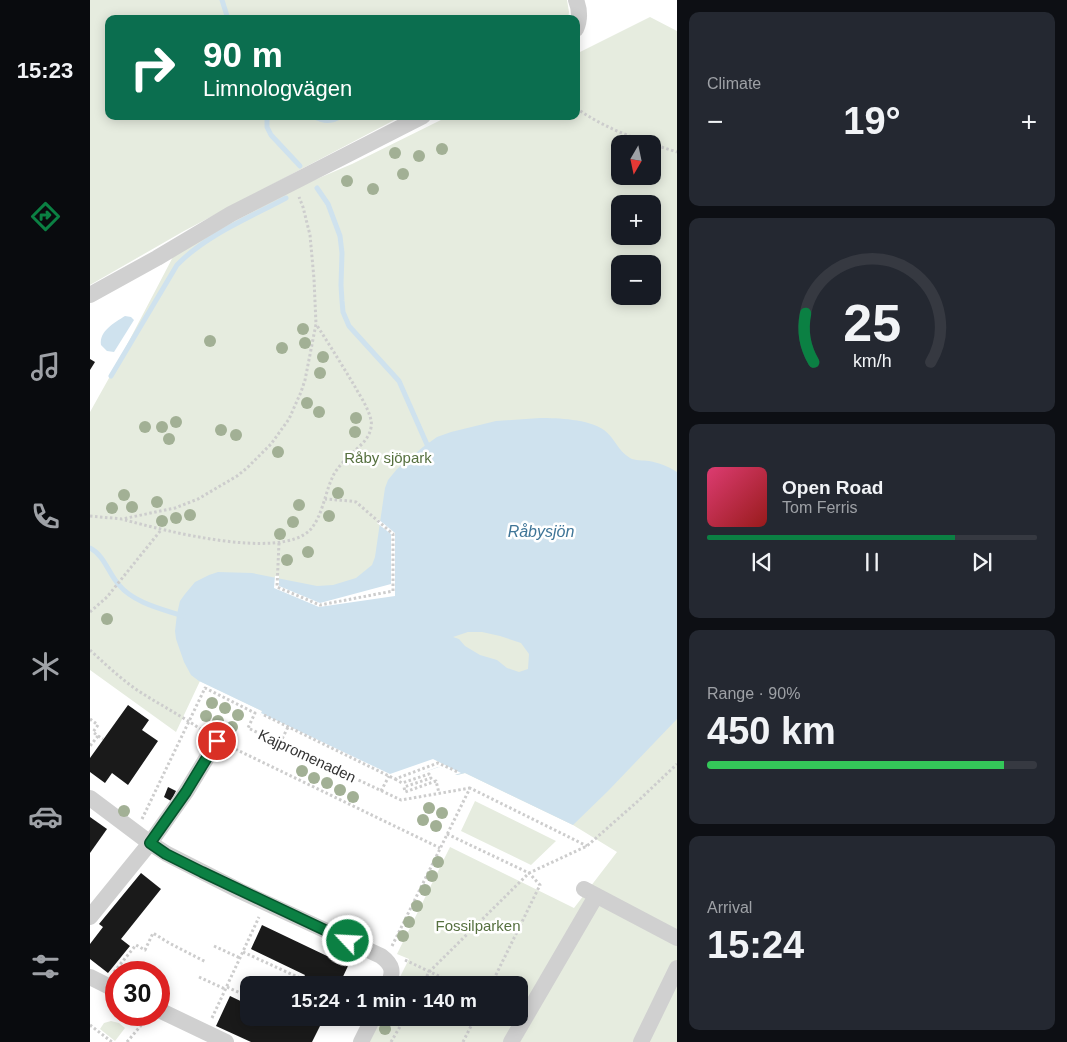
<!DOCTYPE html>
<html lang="en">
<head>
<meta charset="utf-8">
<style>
	body { margin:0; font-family:Arial,sans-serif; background:#242831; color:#f1f3f6; height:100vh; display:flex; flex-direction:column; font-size:19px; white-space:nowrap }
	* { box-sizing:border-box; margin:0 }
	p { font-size:16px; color:#9ea1a6 }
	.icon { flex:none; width:28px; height:28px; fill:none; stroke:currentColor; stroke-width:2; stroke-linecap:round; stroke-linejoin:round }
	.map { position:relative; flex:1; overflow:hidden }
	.side { display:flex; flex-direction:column; gap:12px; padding:12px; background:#0d0f14; width:390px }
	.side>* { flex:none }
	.banner { position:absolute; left:15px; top:15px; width:475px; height:105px; border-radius:10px; box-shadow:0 2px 12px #0003; background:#0b6e4f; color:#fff; overflow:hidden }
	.needle { width:32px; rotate:189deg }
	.tools { position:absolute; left:521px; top:135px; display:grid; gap:10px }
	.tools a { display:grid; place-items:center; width:50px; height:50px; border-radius:10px; background:#171b24; box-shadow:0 2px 12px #0003; font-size:25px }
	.speed { position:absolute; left:15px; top:961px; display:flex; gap:10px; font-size:25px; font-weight:700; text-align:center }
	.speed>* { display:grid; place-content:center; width:65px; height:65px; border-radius:50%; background:#171b24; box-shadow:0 2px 12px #0003; line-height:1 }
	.speed .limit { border:8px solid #d22; background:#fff; color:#111 }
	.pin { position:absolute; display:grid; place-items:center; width:42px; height:42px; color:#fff; margin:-21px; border:2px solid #fff; border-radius:50%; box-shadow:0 1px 5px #0007 }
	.me { position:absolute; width:55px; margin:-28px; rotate:295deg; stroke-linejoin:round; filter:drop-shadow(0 0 4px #0008) }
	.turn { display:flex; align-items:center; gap:18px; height:105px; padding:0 15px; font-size:22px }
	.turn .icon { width:65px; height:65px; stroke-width:2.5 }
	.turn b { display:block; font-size:35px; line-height:42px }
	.big { font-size:38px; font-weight:600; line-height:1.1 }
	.side .tile { flex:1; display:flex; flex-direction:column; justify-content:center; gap:8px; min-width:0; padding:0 18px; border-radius:10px; background:#242831 }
	.side .dial { align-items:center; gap:0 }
	.dial svg { height:130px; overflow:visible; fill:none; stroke:#363941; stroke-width:7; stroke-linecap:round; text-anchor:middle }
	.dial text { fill:#f1f3f6; stroke:none }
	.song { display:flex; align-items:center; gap:15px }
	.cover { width:60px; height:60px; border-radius:8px; background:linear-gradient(135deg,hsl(340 70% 55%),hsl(0 70% 35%)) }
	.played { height:5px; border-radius:2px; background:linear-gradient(90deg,#0b8043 75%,#363941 75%) }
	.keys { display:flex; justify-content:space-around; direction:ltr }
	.heat { display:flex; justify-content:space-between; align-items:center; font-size:28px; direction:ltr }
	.charge { height:8px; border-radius:4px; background:linear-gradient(90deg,#34c759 90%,#363941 0) }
	.trip { position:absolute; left:150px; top:976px; width:288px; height:50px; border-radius:10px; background:#171b24; box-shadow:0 2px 12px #0003; font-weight:600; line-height:50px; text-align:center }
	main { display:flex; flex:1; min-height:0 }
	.menu { display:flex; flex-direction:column; width:90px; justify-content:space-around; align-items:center; background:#090b0e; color:#9ea1a6 }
	.menu .icon { width:35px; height:35px }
	.menu .on { color:#0b8043 }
	.menu b { font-size:22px; color:#f1f3f6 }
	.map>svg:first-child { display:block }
	.green { fill:#e6ecdf; fill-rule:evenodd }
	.water { fill:#cfe2ee; fill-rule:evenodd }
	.pier { fill:#fff }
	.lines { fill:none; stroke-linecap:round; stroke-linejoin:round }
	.stream { stroke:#cfe2ee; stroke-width:5 }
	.building { fill:#1a1a1a }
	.path { stroke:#cdcdcd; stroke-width:3; stroke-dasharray:2.5 2.5; stroke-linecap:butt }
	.minor { stroke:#d0d0d0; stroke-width:16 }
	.tree { fill:#a2b095 }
	.route-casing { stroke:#07532c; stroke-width:12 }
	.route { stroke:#0b8043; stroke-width:9 }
	.labels { text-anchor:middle; stroke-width:5; stroke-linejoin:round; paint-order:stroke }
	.park-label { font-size:15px; fill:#56703f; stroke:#fff }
	.street-label { font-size:15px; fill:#333; stroke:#fff }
	.water-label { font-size:16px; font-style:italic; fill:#3f7597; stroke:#fff }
</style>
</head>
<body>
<main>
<nav class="menu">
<b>15:23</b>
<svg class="icon on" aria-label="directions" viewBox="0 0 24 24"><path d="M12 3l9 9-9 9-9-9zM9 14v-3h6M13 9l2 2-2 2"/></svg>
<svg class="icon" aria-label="music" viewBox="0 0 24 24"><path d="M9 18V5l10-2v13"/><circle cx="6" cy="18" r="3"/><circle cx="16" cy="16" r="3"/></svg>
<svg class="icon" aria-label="phone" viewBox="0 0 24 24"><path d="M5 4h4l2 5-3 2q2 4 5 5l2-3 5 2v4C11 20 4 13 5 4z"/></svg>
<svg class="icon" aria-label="climate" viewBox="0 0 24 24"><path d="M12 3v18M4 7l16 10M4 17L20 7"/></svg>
<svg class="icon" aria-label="car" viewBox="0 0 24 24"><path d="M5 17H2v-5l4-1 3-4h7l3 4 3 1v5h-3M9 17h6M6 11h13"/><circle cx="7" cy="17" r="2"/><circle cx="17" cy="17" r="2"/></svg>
<svg class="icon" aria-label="filters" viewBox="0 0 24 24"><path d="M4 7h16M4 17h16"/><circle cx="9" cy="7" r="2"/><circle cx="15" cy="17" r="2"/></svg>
</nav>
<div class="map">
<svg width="587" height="1042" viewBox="0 0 587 1042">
	<rect width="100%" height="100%" fill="#fff"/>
	<!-- green -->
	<g class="green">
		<path d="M0 0H477L479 12 478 19H19V116H312L94 231 0 285Z"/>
		<path d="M560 17 587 31V1042H279L291 1018H429V985H306L319 959 307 954 360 847 484 908 527 852 483 825 375 773 367 775 349 767 170 716 172 711 110 681 86 732 0 670V412L28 362 85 253 215 184 262 164 359 116H486V54ZM530 144H562V176H530ZM530 204H562V236H530ZM530 264H562V296H530Z"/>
		<path d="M385 801 466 841 441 865 371 831Z"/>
		<path d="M21 1021 29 1023 35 1028 25 1041 10 1029 14 1023Z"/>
	</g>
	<!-- water -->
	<g class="water">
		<path d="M35 316 41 317 44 320 24 352 17 351 11 345C9 331 24 323 35 316Z"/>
		<path d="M450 418C468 418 498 419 514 430 524 437 528 451 540 458 545 461 553 460 559 461 569 463 578 466 587 472V719L518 791 483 825 375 773 367 775 349 767 306 782 170 716 172 711 109 681 101 675 94 662 86 639 85 631 87 614 90 601 95 594 105 582 119 575 128 572 162 573 227 586 243 585 266 578 282 565 285 557 295 488 298 480 307 469 333 447 347 437 361 432 406 421ZM378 632H392L410 636 431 643 439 654 438 669 429 672 417 668 407 660 390 655 375 646 369 639 363 637Z"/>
	</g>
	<!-- pier -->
	<g class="pier">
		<path d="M288 519 305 533V596L229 607 184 588 185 576H189V586L230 603 301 584V534L287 523Z"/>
		<path d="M171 713 300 774 343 759 371 773 364 775 348 767 314 780 315 782 306 784 169 718Z"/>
	</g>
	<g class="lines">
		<!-- stream -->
		<g class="stream">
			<path d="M132 0 138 19"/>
			<path d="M177 116V127L181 135 210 166"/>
			<path d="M223 116C234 122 241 122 251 116"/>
			<path d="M227 188 238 204 250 236 252 253 251 285 252 301 253 312 259 326 309 381 339 449"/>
			<path d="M21 376 87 265C116 235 159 218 196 198"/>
			<path d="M0 548C15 556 18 573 29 585 44 603 72 609 93 616"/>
		</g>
	</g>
	<!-- building -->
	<g class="building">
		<path d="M0 359 5 362 0 370Z"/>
		<path d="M38 705 59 720 52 730 68 741 38 785 22 773 15 783 0 772V758Z"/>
		<path d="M78 787 86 791 81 801 74 797Z"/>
		<path d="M0 817 17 829 0 853Z"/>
		<path d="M51 873 71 889 31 939 40 946 18 973 0 959V944L13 927 9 924Z"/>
		<path d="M172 925 258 966 249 985H210L215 975 161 949Z"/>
		<path d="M140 996 159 1005V1018H185L193 1021 195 1018H234L222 1042H161L126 1026Z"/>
	</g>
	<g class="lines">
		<!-- path -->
		<g class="path">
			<path d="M486 108C510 125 533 134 561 144"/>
			<path d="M562 144 587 152"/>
			<path d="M0 516 32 519 85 508 108 499 147 476 157 468 181 444 199 419 211 392 215 380 226 324 224 279 220 235 213 207 209 197"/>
			<path d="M35 520C73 530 189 561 220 530 233 516 235 491 244 474 248 467 255 460 261 454 267 448 275 443 279 434 281 430 282 424 281 420 278 407 270 396 264 385 252 365 239 344 226 324"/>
			<path d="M189 543 187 587 230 605 303 591V534L266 502 260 501 235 499"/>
			<path d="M0 612 17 597 71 530"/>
			<path d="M0 650C15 664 30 678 47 690 70 705 94 717 116 733"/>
			<path d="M174 715 305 779 348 763 368 772"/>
			<path d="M0 719 8 725 3 732 8 736 0 746"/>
			<path d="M8 736 13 739"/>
			<path d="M190 743 198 727"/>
			<path d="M141 747 350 848"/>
			<path d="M305 779 312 783 339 774 341 778 314 787 315 792 346 781 349 793"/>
			<path d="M291 791 299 776"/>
			<path d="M52 819 115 688 165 713 158 728 311 800 380 788"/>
			<path d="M357 834 439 873 450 885 401 985"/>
			<path d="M124 946 150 958"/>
			<path d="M302 946 380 788 497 846"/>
			<path d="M153 952 212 979 209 985"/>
			<path d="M315 960 368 985"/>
			<path d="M24 972 46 945 55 950 63 933 79 943 116 962"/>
			<path d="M109 977 135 989"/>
			<path d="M332 985 339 972 439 873 497 846 548 801 587 764"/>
			<path d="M137 987 159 997"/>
			<path d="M122 1018 169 917"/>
			<path d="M0 1025 22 1042"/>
			<path d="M37 1042 58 1017"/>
			<path d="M301 1042 315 1018"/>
			<path d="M373 1042 385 1018"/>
		</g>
		<!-- minor -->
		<g class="minor">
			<path d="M486 0C490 10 490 20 486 29"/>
			<path d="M0 295 67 258 141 214 333 116"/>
			<path d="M0 798 60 843 77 854 150 891 291 956C303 965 304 972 298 985"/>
			<path d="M494 889 587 938"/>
			<path d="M0 917 60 843 96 792 127 741"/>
			<path d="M0 977 26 990"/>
			<path d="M69 1010 136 1042"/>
			<path d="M271 1042 283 1018"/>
			<path d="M421 1042 506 896"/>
			<path d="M551 1042 587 968"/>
		</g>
	</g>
	<!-- trees -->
	<g class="tree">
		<circle cx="352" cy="149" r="6"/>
		<circle cx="305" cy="153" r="6"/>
		<circle cx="329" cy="156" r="6"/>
		<circle cx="313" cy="174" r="6"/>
		<circle cx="257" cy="181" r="6"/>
		<circle cx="283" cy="189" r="6"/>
		<circle cx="213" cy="329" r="6"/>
		<circle cx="120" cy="341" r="6"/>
		<circle cx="215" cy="343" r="6"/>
		<circle cx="192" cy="348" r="6"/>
		<circle cx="233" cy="357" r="6"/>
		<circle cx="230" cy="373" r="6"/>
		<circle cx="217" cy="403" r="6"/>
		<circle cx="229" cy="412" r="6"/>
		<circle cx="266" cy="418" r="6"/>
		<circle cx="86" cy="422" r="6"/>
		<circle cx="55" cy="427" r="6"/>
		<circle cx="72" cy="427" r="6"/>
		<circle cx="131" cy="430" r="6"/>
		<circle cx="265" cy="432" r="6"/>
		<circle cx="146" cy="435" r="6"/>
		<circle cx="79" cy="439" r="6"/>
		<circle cx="188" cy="452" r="6"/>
		<circle cx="248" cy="493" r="6"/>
		<circle cx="34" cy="495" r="6"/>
		<circle cx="67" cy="502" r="6"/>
		<circle cx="209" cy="505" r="6"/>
		<circle cx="42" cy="507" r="6"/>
		<circle cx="22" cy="508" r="6"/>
		<circle cx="100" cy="515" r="6"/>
		<circle cx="239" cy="516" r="6"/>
		<circle cx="86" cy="518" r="6"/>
		<circle cx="72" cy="521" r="6"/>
		<circle cx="203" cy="522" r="6"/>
		<circle cx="190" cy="534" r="6"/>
		<circle cx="218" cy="552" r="6"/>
		<circle cx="197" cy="560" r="6"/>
		<circle cx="17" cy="619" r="6"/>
		<circle cx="122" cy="703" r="6"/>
		<circle cx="135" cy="708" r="6"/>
		<circle cx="148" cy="715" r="6"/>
		<circle cx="116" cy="716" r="6"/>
		<circle cx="128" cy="721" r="6"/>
		<circle cx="142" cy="727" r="6"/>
		<circle cx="212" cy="771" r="6"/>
		<circle cx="224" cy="778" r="6"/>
		<circle cx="237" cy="783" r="6"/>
		<circle cx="250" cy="790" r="6"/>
		<circle cx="263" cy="797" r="6"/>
		<circle cx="339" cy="808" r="6"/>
		<circle cx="34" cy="811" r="6"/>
		<circle cx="352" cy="813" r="6"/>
		<circle cx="333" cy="820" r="6"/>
		<circle cx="346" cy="826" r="6"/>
		<circle cx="348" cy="862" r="6"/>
		<circle cx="342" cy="876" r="6"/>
		<circle cx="335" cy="890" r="6"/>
		<circle cx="327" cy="906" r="6"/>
		<circle cx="319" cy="922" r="6"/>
		<circle cx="313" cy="936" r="6"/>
		<circle cx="295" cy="1029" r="6"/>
	</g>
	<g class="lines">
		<defs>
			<path id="route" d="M127 741 96 792 60 843 76 854 112 872 258 941"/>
		</defs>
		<!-- route casing -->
		<use href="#route" class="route-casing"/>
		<!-- route -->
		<use href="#route" class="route"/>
	</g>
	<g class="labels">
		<!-- park labels -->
		<g class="park-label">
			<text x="298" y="463">Råby sjöpark</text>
			<text x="388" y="931">Fossilparken</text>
		</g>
		<!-- street labels -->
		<g class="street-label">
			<text transform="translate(217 756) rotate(25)" y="5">Kajpromenaden</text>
		</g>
		<!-- water labels -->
		<g class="water-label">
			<text x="451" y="537">Råbysjön</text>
		</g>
	</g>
</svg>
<div class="tools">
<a><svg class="needle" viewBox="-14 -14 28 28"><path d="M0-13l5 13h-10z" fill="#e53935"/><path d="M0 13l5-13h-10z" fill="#9ea1a6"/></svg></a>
<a>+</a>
<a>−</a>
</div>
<div class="speed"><div class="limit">30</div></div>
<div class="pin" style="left:127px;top:741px;background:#d93025"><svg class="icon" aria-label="arrive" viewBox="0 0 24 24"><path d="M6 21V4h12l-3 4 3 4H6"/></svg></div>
<svg class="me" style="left:258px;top:941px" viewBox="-20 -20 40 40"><circle r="17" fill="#0b8043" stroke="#fff" stroke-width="3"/><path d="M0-11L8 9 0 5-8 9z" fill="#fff"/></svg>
<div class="trip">15:24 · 1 min · 140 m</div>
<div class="banner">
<div class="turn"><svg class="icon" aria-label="right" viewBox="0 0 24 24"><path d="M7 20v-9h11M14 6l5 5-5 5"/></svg><div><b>90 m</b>Limnologvägen</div></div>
</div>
</div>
<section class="side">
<div class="tile"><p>Climate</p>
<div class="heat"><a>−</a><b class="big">19°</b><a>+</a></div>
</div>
<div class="tile dial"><svg viewBox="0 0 100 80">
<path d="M14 69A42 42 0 1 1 86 69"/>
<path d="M14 69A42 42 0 0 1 9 39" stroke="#0b8043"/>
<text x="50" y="56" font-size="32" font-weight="700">25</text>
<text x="50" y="72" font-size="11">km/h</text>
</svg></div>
<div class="tile">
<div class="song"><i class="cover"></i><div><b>Open Road</b><p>Tom Ferris</p></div></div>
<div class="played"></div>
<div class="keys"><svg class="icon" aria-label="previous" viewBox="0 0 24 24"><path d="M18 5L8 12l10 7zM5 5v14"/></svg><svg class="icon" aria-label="pause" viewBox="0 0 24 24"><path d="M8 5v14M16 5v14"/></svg><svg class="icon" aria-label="next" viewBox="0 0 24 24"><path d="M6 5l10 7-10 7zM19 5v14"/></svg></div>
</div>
<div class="tile"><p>Range · 90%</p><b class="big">450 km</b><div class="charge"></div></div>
<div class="tile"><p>Arrival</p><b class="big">15:24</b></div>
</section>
</main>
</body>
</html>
